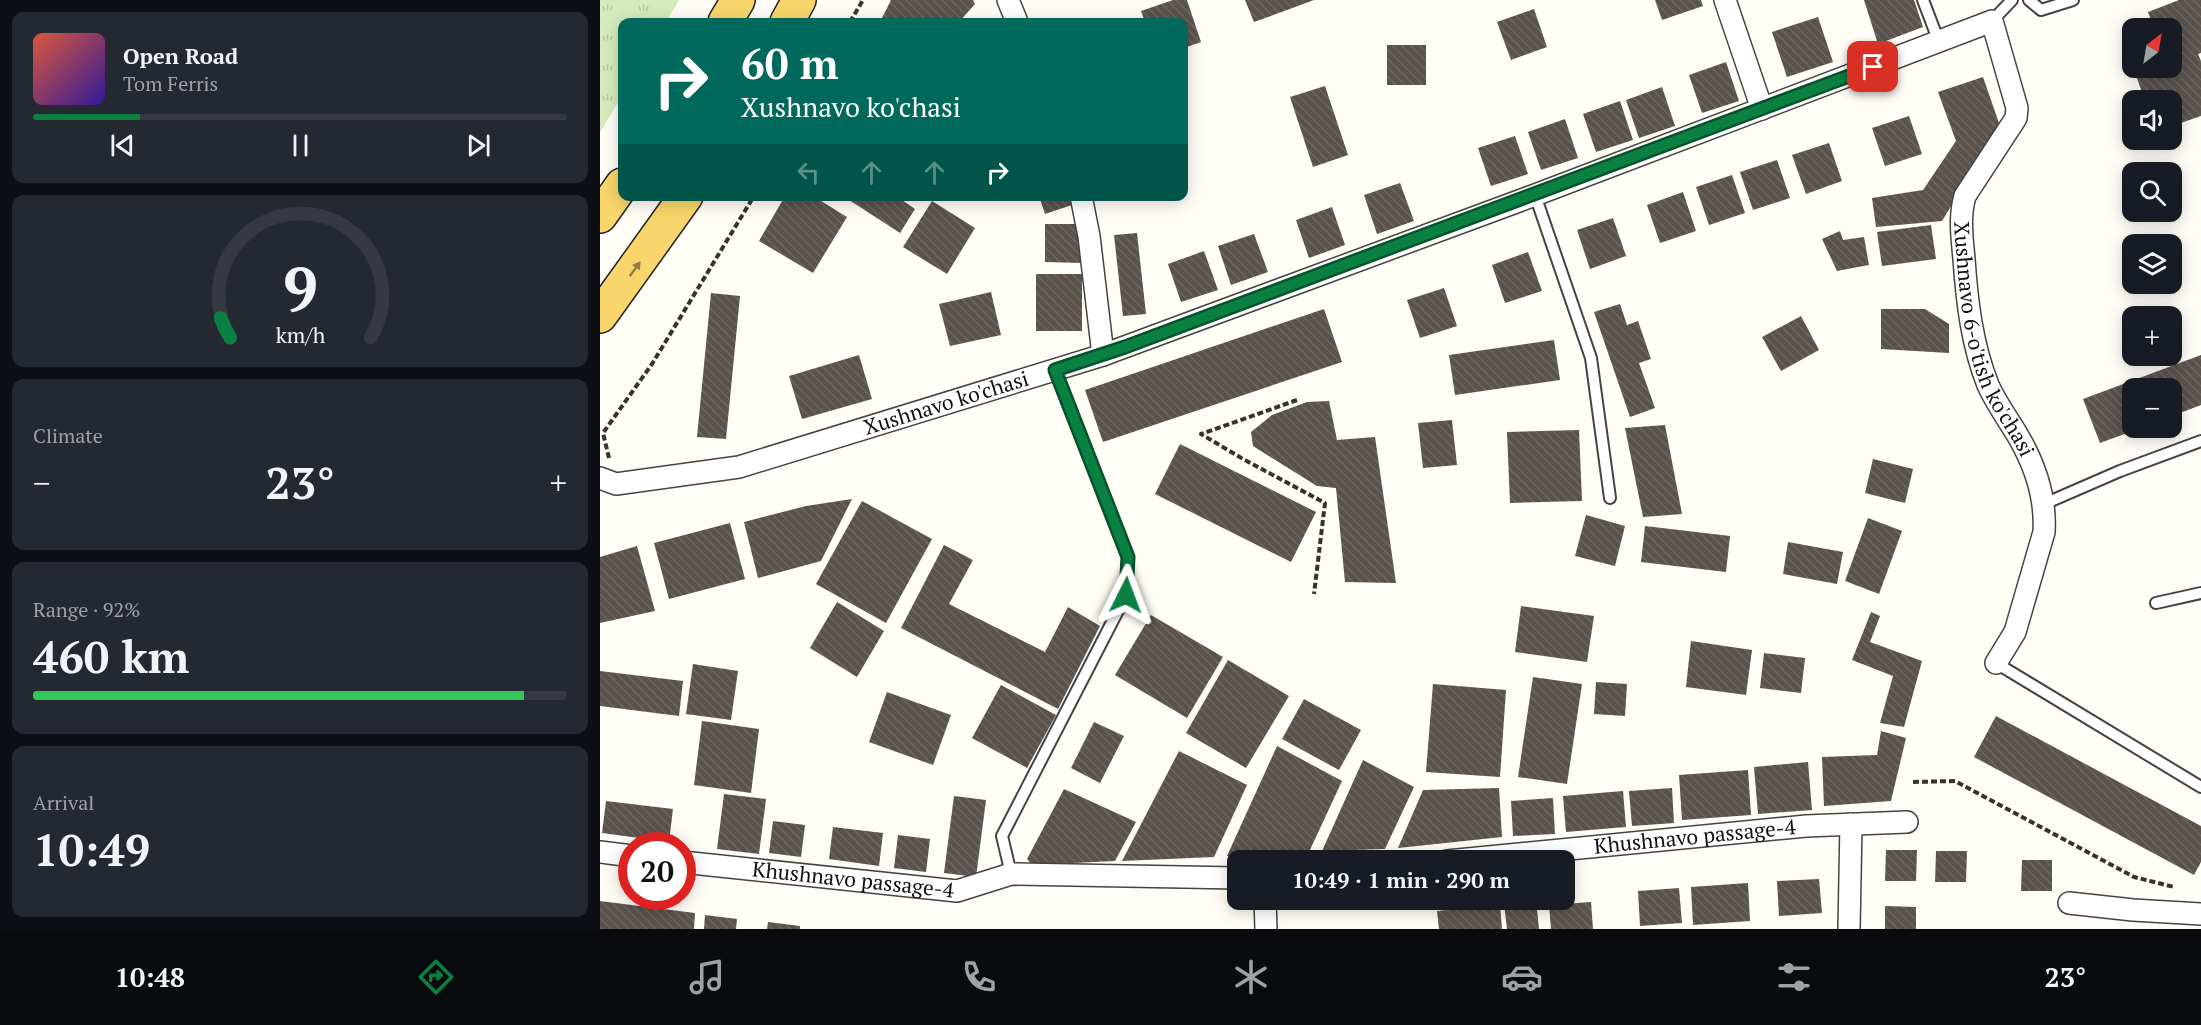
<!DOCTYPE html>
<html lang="en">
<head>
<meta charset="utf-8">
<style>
	body { margin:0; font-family:"PT Serif",serif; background:#242831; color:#f1f3f6; height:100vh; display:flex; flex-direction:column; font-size:22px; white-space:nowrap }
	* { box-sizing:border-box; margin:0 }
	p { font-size:20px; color:#9ea1a6 }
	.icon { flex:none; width:33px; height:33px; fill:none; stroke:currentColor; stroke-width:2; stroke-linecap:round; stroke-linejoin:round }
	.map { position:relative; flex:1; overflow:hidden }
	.drawer { display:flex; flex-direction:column; gap:12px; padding:12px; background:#0d0f14; width:600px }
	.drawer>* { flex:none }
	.guide { position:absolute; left:18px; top:18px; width:570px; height:183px; border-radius:12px; box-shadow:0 3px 15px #0003; background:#00695c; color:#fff; overflow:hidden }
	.needle { width:39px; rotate:31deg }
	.fabs { position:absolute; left:1522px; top:18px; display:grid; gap:12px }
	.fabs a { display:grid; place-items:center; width:60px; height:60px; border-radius:12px; background:#171b24; box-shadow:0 3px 15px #0003; font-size:30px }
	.speed { position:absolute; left:18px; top:832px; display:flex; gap:12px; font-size:30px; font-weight:700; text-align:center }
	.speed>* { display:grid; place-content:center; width:78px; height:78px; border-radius:50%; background:#171b24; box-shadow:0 3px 15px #0003; line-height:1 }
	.speed .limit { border:9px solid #d22; background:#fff; color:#111 }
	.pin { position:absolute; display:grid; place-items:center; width:51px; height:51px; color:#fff; margin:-26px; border-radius:12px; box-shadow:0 3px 9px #0006 }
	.me { position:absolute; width:66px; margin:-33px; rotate:3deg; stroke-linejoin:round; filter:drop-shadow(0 0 4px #0008) }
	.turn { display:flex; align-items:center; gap:21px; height:126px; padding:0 24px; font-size:27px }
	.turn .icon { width:78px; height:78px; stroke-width:2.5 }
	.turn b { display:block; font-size:42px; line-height:51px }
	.lanes { display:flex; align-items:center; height:57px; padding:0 24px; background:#0003; justify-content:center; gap:30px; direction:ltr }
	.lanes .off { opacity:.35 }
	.big { font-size:45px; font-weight:800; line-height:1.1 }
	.drawer .widget { flex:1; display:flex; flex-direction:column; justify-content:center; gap:9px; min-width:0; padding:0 21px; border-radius:12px; background:#242831 }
	.drawer .dial { align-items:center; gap:0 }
	.dial svg { height:156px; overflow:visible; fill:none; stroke:#363941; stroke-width:7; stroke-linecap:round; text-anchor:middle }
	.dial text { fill:#f1f3f6; stroke:none }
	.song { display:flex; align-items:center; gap:18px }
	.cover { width:72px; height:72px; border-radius:9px; background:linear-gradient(135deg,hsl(10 70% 55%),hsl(250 70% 35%)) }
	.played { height:6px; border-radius:3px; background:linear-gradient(90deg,#0b8043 20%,#363941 20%) }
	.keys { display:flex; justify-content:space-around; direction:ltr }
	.heat { display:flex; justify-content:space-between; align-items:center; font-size:33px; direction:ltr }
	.charge { height:9px; border-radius:4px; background:linear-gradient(90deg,#34c759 92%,#363941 0) }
	.trip { position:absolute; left:627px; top:850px; width:348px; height:60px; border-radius:12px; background:#171b24; box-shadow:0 3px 15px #0003; font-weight:800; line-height:60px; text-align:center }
	.dock { display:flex; height:96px; justify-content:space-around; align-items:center; background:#090b0e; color:#9ea1a6 }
	.dock .icon { width:42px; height:42px }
	.dock .current { color:#0b8043 }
	.dock b { font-size:27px; color:#f1f3f6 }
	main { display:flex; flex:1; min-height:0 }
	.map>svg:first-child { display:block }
	.grass { fill:url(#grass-tufts) }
	.building { fill:url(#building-back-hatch) }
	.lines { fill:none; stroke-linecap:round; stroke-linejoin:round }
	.lane-casing { stroke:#444; stroke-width:14 }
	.street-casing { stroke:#444; stroke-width:24 }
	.primary-casing { stroke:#222; stroke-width:36 }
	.path { stroke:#333; stroke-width:4; stroke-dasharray:6 3; stroke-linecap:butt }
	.lane { stroke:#fff; stroke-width:10 }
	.street { stroke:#fff; stroke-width:21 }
	.primary { stroke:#f9d66b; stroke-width:33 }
	.oneway { fill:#917d42 }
	.route-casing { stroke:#07532c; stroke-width:15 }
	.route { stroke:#0b8043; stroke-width:10 }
	.labels { text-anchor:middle; stroke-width:6; stroke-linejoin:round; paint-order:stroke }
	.street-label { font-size:21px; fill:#111; stroke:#fff }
</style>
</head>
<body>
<main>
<section class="drawer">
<div class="widget">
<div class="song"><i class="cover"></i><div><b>Open Road</b><p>Tom Ferris</p></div></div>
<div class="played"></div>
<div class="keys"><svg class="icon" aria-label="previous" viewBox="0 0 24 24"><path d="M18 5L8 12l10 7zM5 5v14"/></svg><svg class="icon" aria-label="pause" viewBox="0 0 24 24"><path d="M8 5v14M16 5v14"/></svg><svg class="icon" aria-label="next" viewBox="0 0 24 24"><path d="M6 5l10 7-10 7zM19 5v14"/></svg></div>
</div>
<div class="widget dial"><svg viewBox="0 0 100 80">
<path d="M14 69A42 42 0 1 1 86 69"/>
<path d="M14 69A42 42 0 0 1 9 59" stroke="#0b8043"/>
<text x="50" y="56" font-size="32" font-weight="700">9</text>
<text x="50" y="72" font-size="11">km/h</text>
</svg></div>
<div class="widget"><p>Climate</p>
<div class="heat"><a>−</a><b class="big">23°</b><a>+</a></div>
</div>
<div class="widget"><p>Range · 92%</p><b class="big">460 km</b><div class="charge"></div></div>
<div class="widget"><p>Arrival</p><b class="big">10:49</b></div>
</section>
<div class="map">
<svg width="1601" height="929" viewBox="0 0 1601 929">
	<defs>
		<pattern id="grass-tufts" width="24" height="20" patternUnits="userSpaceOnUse" patternTransform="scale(1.5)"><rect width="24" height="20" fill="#d5ebbd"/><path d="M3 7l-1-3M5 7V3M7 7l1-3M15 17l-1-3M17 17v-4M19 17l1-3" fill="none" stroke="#b6c8a1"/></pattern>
		<pattern id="building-back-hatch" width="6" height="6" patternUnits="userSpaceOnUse" patternTransform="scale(1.5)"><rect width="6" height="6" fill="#5a524d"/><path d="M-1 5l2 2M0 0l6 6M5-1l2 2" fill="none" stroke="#6d6662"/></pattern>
	</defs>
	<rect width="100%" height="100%" fill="#fffdf5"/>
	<!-- grass -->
	<path class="grass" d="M0 0H79L66 22H22V96L0 132Z"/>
	<!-- building -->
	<g class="building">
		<path d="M291 0H373L375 4 359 22H280Z"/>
		<path d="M573 0H587L601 42 584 48V22H545L541 11Z"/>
		<path d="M645 0H714L654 22Z"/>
		<path d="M1055 0H1101L1103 6 1062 20Z"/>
		<path d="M1264 0H1314L1323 27 1278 44Z"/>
		<path d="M1579 0H1601V53L1598 54 1601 61V116L1572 126V100H1545L1533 68H1572V28H1554L1548 12Z"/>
		<path d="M934 9 947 47 911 60 897 22Z"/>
		<path d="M1218 17 1233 62 1187 77 1172 32Z"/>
		<rect x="787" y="45" width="39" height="40"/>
		<path d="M1126 62 1139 101 1102 113 1089 75Z"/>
		<path d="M1383 77 1400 126 1342 221 1276 227 1272 198 1323 190 1356 141 1338 92Z"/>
		<path d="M725 86 748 155 713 167 690 97Z"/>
		<path d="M1062 87 1075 126 1039 138 1026 100Z"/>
		<path d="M1020 101 1033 140 996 152 983 114Z"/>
		<path d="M1309 116 1322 154 1285 166 1272 128Z"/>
		<path d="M965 119 978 158 941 170 928 132Z"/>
		<path d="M915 136 928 174 891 186 878 148Z"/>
		<path d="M1229 143 1242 181 1206 194 1192 155Z"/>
		<path d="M1177 160 1190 198 1153 210 1140 172Z"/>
		<path d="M1132 175 1145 213 1109 225 1096 187Z"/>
		<path d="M800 183 814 221 777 234 764 195Z"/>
		<path d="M1083 192 1096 231 1060 243 1047 205Z"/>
		<path d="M185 196H213L247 217 213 273 159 241Z"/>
		<path d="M243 196H296L315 209 300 233Z"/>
		<path d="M439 196H469L472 205 445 214Z"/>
		<path d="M332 201 375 228 347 274 303 247Z"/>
		<path d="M732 207 745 245 709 258 696 220Z"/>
		<path d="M1013 218 1026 256 990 269 977 230Z"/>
		<path d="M445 224H482V263L445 262Z"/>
		<path d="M1331 225 1336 259 1282 266 1277 232Z"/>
		<path d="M1240 231 1243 240 1264 237 1269 265 1237 271 1222 239Z"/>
		<path d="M537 233 546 314 523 316 514 235Z"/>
		<path d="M654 234 668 272 631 285 618 246Z"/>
		<path d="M604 251 618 290 581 302 568 264Z"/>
		<path d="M928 252 942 291 905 303 892 265Z"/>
		<rect x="436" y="274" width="46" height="57"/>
		<path d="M844 288 857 326 820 338 807 300Z"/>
		<path d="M391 292 401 335 350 346 339 304Z"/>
		<path d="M111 293 140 296 126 439 97 437Z"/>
		<path d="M1020 304 1027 325 1038 321 1051 359 1039 363 1055 408 1030 417 994 312Z"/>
		<path d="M724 309 742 362 503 442 485 390Z"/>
		<path d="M1281 309H1325L1349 324V353L1281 349Z"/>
		<path d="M1201 316 1219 350 1181 371 1162 337Z"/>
		<path d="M954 340 960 380 855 395 849 355Z"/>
		<path d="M259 355 272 399 202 419 189 376Z"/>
		<path d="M1601 355V405L1572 416V388H1533V428H1541L1500 443 1483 399Z"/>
		<path d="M729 401 737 440 775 437 796 583 745 582 736 488 717 486 653 446 651 432 672 415 707 402Z"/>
		<path d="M852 420 857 465 823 468 818 423Z"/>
		<path d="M1065 425 1082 514 1043 517 1025 428Z"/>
		<path d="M979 430 982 501 910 503 907 432Z"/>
		<path d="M580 444 716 512 691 562 555 494Z"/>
		<path d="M1273 459 1313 469 1305 503 1265 493Z"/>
		<path d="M252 499 221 561 158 578 144 522 206 506Z"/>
		<path d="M262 501 332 539 286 623 216 584Z"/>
		<path d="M986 515 1025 526 1015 566 975 556Z"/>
		<path d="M1268 518 1302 531 1279 594 1245 581Z"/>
		<path d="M130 523 145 579 69 599 54 543Z"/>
		<path d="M1045 526 1130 536 1126 572 1041 562Z"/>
		<path d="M1188 542 1243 552 1237 584 1183 574Z"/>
		<path d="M344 545 373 560 349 604 445 652 468 607 500 626 458 709 301 628Z"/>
		<path d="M37 546 55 611 0 623V557Z"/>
		<path d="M237 602 284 631 257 677 210 648Z"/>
		<path d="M921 606 994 616 987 662 915 652Z"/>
		<path d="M1271 612 1280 616 1270 642 1322 661 1304 727 1280 723 1293 676 1252 660Z"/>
		<path d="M551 615 623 657 587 718 515 675Z"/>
		<path d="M1091 641 1152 650 1146 695 1086 687Z"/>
		<path d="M1164 653 1205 658 1201 693 1160 688Z"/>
		<path d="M628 660 689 696 646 768 586 733Z"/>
		<path d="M93 664 138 671 131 720 86 714Z"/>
		<path d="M0 671 83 681 79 716 0 706Z"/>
		<path d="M933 677 982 684 967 784 918 777Z"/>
		<path d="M996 682 1027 684 1025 716 994 714Z"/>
		<path d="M833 684 906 690 900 777 826 772Z"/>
		<path d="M401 685 456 715 427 768 372 738Z"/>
		<path d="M287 692 351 715 333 765 269 742Z"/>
		<path d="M704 699 761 730 739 770 682 739Z"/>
		<path d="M1396 716 1601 826V862L1594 875 1374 757Z"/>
		<path d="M102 721 159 729 151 793 94 785Z"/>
		<path d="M494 722 524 736 500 783 471 768Z"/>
		<path d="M1281 731 1306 738 1291 801 1224 806 1222 757 1277 755Z"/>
		<path d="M677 746 742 781 709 852 627 856Z"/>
		<path d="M579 751 647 785 614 857 522 861Z"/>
		<path d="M763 760 814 787 785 849 722 851Z"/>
		<path d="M1208 762 1212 810 1158 814 1154 767Z"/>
		<path d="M1148 770 1151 815 1082 820 1079 775Z"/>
		<path d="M899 788 902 837 798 848 823 790Z"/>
		<path d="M1072 788 1074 823 1032 826 1029 791Z"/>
		<path d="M464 789 536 822 515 861 432 865 427 859Z"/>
		<path d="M1023 791 1026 827 966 832 963 796Z"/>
		<path d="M124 794 166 799 159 854 117 849Z"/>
		<path d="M354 796 386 800 376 877 344 873Z"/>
		<path d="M953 798 955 834 913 836 911 801Z"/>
		<path d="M6 801 73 809 69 842 2 833Z"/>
		<path d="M173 821 205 825 201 857 169 853Z"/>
		<path d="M233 827 283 833 279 866 229 859Z"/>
		<path d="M298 835 330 839 326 872 294 868Z"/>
		<path d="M1286 850H1317L1316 881H1285Z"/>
		<path d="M1336 851H1367L1366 882H1335Z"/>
		<path d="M1422 860H1452V891H1421Z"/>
		<path d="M1219 879 1222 913 1179 916 1177 881Z"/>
		<path d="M1148 883 1150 921 1093 925 1091 887Z"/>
		<path d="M1079 888 1082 923 1040 926 1038 891Z"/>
		<path d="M936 900 939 929H907L904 903Z"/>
		<path d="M0 901 95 913 94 929H0Z"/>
		<path d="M991 902 993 929H951L949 905Z"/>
		<path d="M900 905 902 929H839L837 911Z"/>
		<path d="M1285 906 1316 907V929H1285Z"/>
		<path d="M105 915 137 919 136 929H104Z"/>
		<path d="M168 922 200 926V929H167Z"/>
	</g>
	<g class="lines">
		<defs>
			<g id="lane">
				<path d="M1323 0 1339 42"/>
				<path d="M1429 0 1441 10 1473 0"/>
				<path d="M1392 21 1412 0"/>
				<path d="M935 195 991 358 1010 498"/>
				<path d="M1444 504 1520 471 1601 441"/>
				<path d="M1556 603 1601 593"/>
				<path d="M1396 663 1601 787"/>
				<path d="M411 874 402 836 526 595 528 557 455 370"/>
			</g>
			<g id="street">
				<path d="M408 0 417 22"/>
				<path d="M1125 0 1162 109"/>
				<path d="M481 196 489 236 503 355"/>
				<path id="s1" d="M0 478 16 484 139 467 503 355 935 195 1392 21 1417 108 1416 118 1365 196C1359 217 1362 237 1364 259 1367 302 1372 345 1388 385 1396 403 1408 419 1418 436 1435 465 1446 498 1444 532L1415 632 1396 663"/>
				<path d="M0 852 32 856"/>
				<path id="s2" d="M847 861 1206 826 1307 822"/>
				<path id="s3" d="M82 862 357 891 411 874 638 878"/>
				<path d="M665 900 666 929"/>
				<path d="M1469 903 1533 910 1601 914"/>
				<path d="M1249 929 1251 824"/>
			</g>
			<g id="primary">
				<path d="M125 22 138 0"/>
				<path d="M187 22 199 0"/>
				<path d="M0 216 22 185"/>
				<path d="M0 316 86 196"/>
			</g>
		</defs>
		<!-- lane casing -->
		<use href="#lane" class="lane-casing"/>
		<!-- street casing -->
		<use href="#street" class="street-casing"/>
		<!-- primary casing -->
		<use href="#primary" class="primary-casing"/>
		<!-- path -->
		<g class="path">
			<path d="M250 22 263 0"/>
			<path d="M697 400 601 434 643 459 725 503 714 594"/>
			<path d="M9 458 3 433 52 364 154 196"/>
			<path d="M1313 782 1355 781 1534 877 1574 887"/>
		</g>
		<!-- lane -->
		<use href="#lane" class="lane"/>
		<!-- street -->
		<use href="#street" class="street"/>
		<!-- primary -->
		<use href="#primary" class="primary"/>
	</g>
	<!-- one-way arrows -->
	<defs><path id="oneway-solid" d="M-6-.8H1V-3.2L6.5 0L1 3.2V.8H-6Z" transform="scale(1.5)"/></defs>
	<use class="oneway" href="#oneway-solid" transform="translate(35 269) rotate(-54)"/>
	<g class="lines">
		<defs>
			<path id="route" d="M526 595 528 557 455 370 525 347 1273 67"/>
		</defs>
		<!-- route casing -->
		<use href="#route" class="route-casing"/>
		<!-- route -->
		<use href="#route" class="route"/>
	</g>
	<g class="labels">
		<!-- street labels -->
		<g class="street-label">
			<text dy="7" stroke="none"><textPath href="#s1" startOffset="1815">Xushnavo 6-o'tish ko'chasi</textPath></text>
			<text dy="7" stroke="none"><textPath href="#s1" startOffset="358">Xushnavo ko'chasi</textPath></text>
			<text dy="7" stroke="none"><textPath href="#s2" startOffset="249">Khushnavo passage-4</textPath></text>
			<text dy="7" stroke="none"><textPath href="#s3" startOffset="172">Khushnavo passage-4</textPath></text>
		</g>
	</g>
</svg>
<div class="fabs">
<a><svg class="needle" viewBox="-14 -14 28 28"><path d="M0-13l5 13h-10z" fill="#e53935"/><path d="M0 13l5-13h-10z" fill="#9ea1a6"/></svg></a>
<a><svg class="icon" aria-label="sound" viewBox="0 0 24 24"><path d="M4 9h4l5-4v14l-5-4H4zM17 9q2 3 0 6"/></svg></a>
<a><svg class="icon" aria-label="search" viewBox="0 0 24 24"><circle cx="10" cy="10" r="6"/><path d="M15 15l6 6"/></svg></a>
<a><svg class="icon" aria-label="layers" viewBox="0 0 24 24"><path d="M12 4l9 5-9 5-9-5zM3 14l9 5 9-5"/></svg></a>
<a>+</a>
<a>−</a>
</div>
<div class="speed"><div class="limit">20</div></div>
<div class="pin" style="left:1273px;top:67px;background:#d93025"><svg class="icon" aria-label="arrive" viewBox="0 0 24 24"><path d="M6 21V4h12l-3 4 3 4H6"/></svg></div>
<svg class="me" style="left:526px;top:595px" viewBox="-20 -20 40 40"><path d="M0-17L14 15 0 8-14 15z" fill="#0b8043" stroke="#fff" stroke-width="4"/></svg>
<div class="trip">10:49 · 1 min · 290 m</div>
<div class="guide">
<div class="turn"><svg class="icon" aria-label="right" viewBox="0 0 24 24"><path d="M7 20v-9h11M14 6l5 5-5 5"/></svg><div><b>60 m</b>Xushnavo ko'chasi</div></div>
<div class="lanes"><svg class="icon off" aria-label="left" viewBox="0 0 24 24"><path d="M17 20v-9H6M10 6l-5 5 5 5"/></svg><svg class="icon off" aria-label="ahead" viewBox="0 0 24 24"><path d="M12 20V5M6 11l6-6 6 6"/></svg><svg class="icon off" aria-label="ahead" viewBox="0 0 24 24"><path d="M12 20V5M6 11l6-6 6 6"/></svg><svg class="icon" aria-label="right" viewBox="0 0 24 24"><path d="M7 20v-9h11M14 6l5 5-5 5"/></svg></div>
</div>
</div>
</main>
<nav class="dock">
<b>10:48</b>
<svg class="icon current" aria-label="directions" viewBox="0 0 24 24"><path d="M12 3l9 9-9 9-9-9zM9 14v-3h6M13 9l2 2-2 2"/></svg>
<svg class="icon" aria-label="music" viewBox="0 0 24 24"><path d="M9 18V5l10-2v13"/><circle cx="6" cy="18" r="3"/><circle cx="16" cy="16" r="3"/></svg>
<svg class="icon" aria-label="phone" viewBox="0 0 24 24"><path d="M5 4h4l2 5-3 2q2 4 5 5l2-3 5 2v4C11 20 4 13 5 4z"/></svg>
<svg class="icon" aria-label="climate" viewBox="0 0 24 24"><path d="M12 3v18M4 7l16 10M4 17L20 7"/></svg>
<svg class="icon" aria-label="car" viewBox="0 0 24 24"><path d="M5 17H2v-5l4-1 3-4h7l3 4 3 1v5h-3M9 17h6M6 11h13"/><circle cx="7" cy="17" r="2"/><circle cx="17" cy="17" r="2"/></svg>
<svg class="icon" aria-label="filters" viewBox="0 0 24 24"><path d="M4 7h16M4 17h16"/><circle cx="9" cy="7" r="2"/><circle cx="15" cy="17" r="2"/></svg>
<b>23°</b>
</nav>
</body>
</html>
